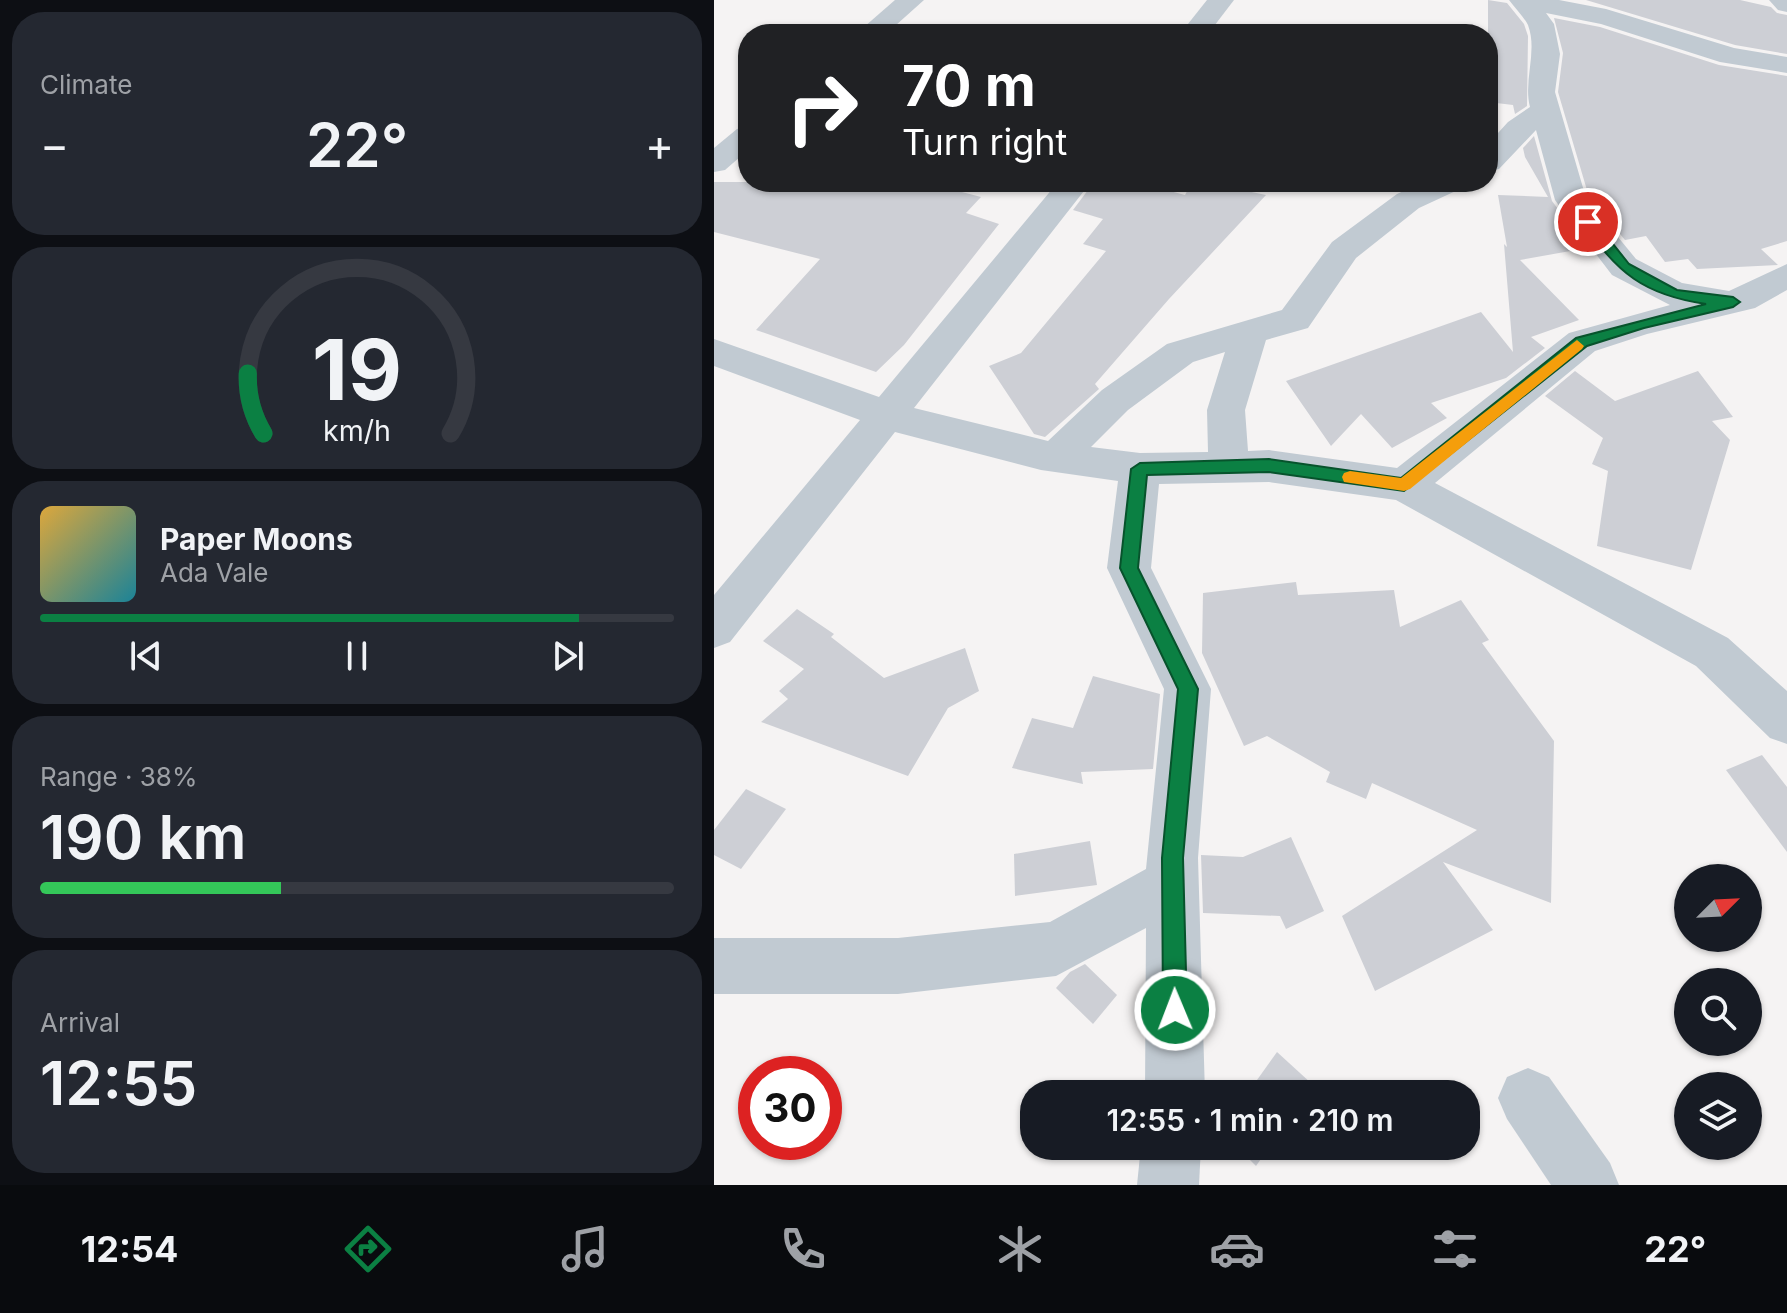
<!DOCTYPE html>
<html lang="en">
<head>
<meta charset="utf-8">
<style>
	body { margin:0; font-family:Inter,sans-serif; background:#242831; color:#f1f3f6; height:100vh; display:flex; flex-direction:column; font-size:30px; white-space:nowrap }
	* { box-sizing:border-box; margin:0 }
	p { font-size:26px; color:#9ea1a6 }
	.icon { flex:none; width:44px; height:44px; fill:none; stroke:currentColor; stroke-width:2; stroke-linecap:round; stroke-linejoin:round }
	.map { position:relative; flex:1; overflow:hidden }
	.sheet { display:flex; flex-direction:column; gap:12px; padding:12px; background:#0d0f14; width:714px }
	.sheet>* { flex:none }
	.top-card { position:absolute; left:24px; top:24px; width:760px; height:168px; border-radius:32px; box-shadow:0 2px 6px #0004; background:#202124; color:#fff; overflow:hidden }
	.needle { width:52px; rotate:66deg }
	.buttons { position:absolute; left:960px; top:864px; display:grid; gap:16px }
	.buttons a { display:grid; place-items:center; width:88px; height:88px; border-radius:50%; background:#171b24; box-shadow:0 2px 6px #0004; font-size:40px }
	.speed { position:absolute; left:24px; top:1056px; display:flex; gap:16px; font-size:40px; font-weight:700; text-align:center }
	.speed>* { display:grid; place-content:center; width:104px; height:104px; border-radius:50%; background:#171b24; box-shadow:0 2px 6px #0004; line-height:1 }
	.speed .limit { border:12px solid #d22; background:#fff; color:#111 }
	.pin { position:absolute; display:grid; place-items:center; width:68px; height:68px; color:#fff; margin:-34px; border:4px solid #fff; border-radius:50%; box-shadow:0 2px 8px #0007 }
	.me { position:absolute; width:88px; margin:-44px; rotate:359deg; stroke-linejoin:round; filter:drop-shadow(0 0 6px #0008) }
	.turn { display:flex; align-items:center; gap:28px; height:168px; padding:0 32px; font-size:36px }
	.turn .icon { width:104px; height:104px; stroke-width:2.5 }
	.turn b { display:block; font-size:56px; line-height:68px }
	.big { font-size:60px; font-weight:600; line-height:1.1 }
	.sheet .card { flex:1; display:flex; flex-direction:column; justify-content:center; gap:12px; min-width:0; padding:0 28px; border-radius:32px; background:#242831 }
	.sheet .dial { align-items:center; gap:0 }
	.dial svg { height:208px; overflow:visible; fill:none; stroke:#363941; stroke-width:7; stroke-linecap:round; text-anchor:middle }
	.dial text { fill:#f1f3f6; stroke:none }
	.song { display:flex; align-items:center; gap:24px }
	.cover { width:96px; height:96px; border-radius:12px; background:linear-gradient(135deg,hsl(40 70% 55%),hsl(190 70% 35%)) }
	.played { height:8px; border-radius:4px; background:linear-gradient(90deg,#0b8043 85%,#363941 85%) }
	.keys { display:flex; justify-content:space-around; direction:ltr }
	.heat { display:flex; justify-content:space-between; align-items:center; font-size:44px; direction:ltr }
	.charge { height:12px; border-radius:6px; background:linear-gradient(90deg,#34c759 38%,#363941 0) }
	.trip { position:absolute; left:306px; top:1080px; width:460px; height:80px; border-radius:32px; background:#171b24; box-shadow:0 2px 6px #0004; font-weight:600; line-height:80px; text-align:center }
	.tabs { display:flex; height:128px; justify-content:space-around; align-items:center; background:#090b0e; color:#9ea1a6 }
	.tabs .icon { width:56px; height:56px }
	.tabs .selected { color:#0b8043 }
	.tabs b { font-size:36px; color:#f1f3f6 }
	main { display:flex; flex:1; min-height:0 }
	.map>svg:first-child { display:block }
	.building { fill:#cdcfd5 }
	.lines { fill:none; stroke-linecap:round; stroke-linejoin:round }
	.minor { fill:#c1cad2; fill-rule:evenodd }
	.route { fill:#0b8043; stroke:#07532c; stroke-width:2 }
	.slow { fill:#f59e0b }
</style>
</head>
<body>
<main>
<section class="sheet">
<div class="card"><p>Climate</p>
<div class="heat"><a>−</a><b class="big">22°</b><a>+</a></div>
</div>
<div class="card dial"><svg viewBox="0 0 100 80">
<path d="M14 69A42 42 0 1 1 86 69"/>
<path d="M14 69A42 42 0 0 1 8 46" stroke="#0b8043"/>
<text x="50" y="56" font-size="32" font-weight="700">19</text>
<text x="50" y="72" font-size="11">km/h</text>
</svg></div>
<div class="card">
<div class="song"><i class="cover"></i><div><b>Paper Moons</b><p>Ada Vale</p></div></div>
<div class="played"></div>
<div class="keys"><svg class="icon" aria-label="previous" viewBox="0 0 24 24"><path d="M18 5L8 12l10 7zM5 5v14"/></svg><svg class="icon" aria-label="pause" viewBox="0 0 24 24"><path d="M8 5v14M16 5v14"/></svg><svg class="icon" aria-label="next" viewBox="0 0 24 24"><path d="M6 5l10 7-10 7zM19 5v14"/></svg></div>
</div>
<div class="card"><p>Range · 38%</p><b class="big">190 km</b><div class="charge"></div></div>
<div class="card"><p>Arrival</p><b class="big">12:55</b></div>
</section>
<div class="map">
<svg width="1073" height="1185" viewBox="0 0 1073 1185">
	<rect width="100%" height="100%" fill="#f5f3f3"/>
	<!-- building -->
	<g class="building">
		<path d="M774 0 793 3 810 24 814 36 813 106 801 114 799 105 774 102 778 77 774 76Z"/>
		<path d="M872 0H1026L1057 7 1063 13 1073 15V54L1021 45Z"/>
		<path d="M840 18 886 27 1005 65 1073 76V241L1047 249 1064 265 983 269 974 259 951 262 932 236 911 240 875 197 844 92 849 53Z"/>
		<path d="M820 136 838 201 873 248 806 260 865 320 817 337 831 348 792 378 717 403 733 418 678 448 647 414 617 446 572 381 767 312 799 352 790 244 793 247 784 195 834 197 811 157 809 148Z"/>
		<path d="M0 182H210L267 197 252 213 285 224 190 345 162 372 42 330 106 259 0 232Z"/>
		<path d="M380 182 415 188 422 182 471 195 478 182H490L552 195 455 299 381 384 385 389 331 437 320 434 275 366 307 353 392 251 369 244 389 219 359 210Z"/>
		<path d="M861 371 901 401 984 371 1019 417 998 421 1016 440 977 570 883 546 894 471 878 464 889 438 831 396Z"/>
		<path d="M582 582 584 595 680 590 686 627 747 600 775 640 768 643 840 741 837 903 729 862 779 930 661 991 628 916 763 830 658 783 652 799 612 782 616 772 553 736 530 746 488 653 489 593Z"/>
		<path d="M83 609 120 634 117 637 170 678 251 648 265 691 234 708 194 776 47 722 74 699 65 691 90 669 49 641Z"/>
		<path d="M379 676 446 694 439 769 367 772 369 784 298 768 318 718 359 728Z"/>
		<path d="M1048 755 1073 787V852L1012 770Z"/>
		<path d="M32 789 72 809 27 869 0 855V830Z"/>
		<path d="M577 837 610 911 572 929 566 916 489 913 487 855 529 857Z"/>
		<path d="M376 841 383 885 301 896 300 854Z"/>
		<path d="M371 964 403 995 379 1024 342 988 356 972Z"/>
		<path d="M563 1052 598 1084 591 1094H533Z"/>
		<path d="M522 1146H556L542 1166Z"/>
	</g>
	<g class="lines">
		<!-- minor -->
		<g class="minor">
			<path d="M181 0H210L172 34H142Z"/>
			<path d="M493 0H520L494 34H466Z"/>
			<path d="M795 0H845L892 9 1020 48 1073 57V73L1006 62 887 24 832 13 840 24 846 54 841 92 872 198 922 259 968 283 1015 291 1073 264V290L1041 308 933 334 881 351 721 483 1014 638 1073 691V744L1056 738 982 666 682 500 555 482 445 484 437 568 497 689 484 858 491 1094H431L432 928 342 976 184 994H0V938H184L336 922 432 869 450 689 393 568 404 481 327 470 181 432 16 642 0 648V595L146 420 0 366V339L165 397 344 182H377L200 408 334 441 388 390 453 344 568 310 618 242 683 194 709 182H751L746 189 705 208 642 258 594 328 552 340 531 410 534 451 555 450 683 468 855 333 956 305 898 275 846 207 841 200 822 130 785 169 774 171V144L794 122 816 107C809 80 824 52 814 25 810 17 801 8 795 0ZM511 352 493 410 494 452 426 453 377 447 414 410 479 362Z"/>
			<path d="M1055 0H1073V12L1064 10Z"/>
			<path d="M34 126V150L11 170 0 172V148L23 129Z"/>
			<path d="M814 1068 835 1077 896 1163 905 1185H837L793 1119 784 1098 793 1077Z"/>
			<path d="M427 1146H487L485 1185H423Z"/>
		</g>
	</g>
	<!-- route -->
	<path class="route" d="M874 218 879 219 915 264 963 290 1019 297 1026 302 1019 307 930 328 873 346 690 491 555 472 433 475 424 568 484 689 469 858 473 1010 469 1018 461 1022 453 1018 449 1010 448 858 464 689 406 568 417 469 426 463 555 459 687 478 862 338 992 304C930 295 903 273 868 222Z"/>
	<!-- slow -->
	<path class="slow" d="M863 340 870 346 868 349 696 489 690 491 630 482 628 477 630 473 636 471 687 478Z"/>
</svg>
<div class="buttons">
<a><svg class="needle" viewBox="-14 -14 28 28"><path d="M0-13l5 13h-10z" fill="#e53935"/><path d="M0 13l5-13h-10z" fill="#9ea1a6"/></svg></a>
<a><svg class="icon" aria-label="search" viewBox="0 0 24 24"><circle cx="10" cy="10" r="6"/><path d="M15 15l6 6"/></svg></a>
<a><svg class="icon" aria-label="layers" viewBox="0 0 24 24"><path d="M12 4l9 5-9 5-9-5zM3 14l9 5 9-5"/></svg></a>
</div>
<div class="speed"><div class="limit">30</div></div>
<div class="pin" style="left:874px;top:222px;background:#d93025"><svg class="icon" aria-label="arrive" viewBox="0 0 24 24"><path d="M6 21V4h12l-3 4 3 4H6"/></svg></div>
<svg class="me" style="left:461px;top:1010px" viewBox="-20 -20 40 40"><circle r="17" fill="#0b8043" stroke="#fff" stroke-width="3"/><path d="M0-11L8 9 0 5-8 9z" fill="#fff"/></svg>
<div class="trip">12:55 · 1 min · 210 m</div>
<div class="top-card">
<div class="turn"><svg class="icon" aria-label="right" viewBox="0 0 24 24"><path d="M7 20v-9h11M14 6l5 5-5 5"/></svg><div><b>70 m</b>Turn right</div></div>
</div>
</div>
</main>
<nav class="tabs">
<b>12:54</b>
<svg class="icon selected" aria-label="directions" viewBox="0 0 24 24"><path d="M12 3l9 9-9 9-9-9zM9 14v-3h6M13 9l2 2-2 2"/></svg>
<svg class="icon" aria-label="music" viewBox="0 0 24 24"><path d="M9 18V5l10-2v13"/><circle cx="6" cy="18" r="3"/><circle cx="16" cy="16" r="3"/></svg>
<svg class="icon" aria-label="phone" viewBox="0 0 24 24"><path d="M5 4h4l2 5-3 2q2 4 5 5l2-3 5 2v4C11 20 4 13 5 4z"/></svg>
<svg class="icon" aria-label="climate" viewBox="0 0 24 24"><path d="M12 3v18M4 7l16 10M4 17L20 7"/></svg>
<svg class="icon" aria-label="car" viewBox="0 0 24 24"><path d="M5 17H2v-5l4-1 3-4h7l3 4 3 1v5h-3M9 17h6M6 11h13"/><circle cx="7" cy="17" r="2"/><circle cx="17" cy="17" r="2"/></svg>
<svg class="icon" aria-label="filters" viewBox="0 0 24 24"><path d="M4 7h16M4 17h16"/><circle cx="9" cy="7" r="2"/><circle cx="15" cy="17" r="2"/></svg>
<b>22°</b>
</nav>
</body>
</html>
